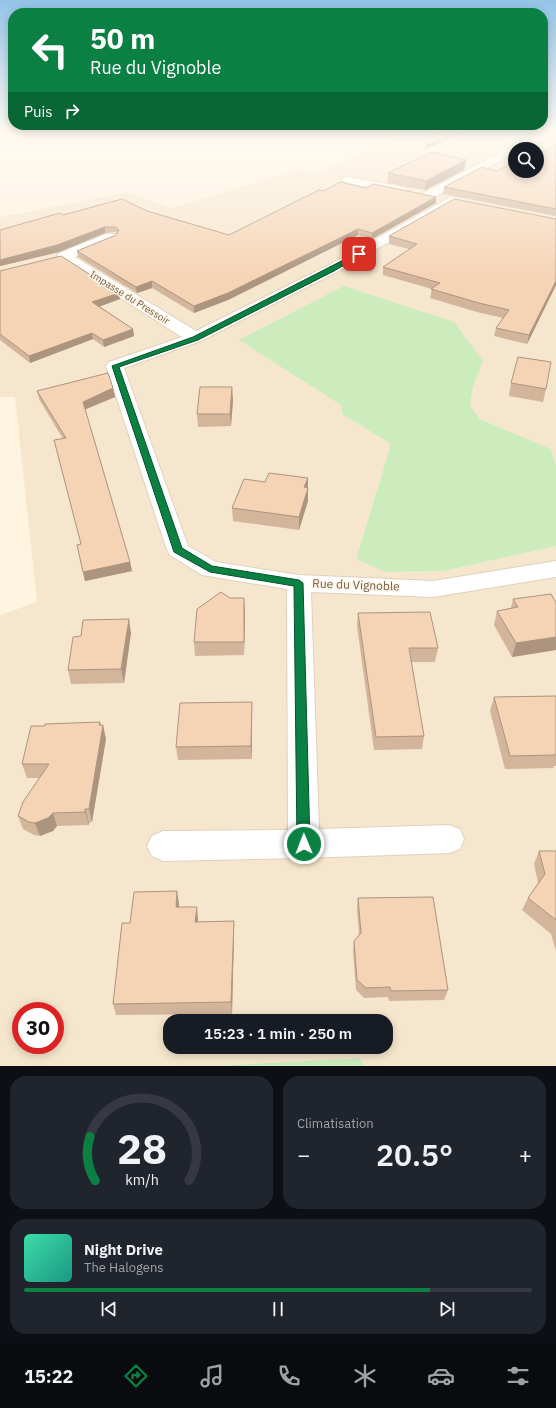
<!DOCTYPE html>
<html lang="fr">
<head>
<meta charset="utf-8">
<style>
	body { margin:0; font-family:"IBM Plex Sans",sans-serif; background:#20242c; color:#f1f3f6; height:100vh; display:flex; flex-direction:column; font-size:15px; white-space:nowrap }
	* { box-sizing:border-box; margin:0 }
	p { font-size:13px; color:#9ea1a6 }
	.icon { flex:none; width:22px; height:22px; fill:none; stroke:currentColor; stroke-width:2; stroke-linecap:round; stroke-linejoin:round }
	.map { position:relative; height:1066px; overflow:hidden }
	.details { display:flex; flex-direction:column; gap:10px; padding:10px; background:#0d0f14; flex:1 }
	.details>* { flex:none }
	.hud { position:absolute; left:8px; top:8px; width:540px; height:122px; border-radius:16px; box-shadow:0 2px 10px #0003; background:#0b8043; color:#fff; overflow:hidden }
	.fabs { position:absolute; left:508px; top:142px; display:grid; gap:8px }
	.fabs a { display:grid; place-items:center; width:36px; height:36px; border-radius:50%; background:#171b24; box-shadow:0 2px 10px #0003; font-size:20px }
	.speed { position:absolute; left:12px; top:1002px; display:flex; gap:8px; font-size:20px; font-weight:700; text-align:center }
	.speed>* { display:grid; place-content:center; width:52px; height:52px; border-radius:50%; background:#171b24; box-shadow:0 2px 10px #0003; line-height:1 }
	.speed .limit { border:6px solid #d22; background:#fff; color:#111 }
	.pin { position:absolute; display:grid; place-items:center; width:34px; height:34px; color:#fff; margin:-17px; border-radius:8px; box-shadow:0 2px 6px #0006 }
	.me { position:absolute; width:44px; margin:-22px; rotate:359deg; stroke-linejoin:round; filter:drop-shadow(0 0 3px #0008) }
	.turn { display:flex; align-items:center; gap:14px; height:84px; padding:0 16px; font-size:18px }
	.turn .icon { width:52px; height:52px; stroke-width:2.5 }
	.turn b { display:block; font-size:28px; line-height:34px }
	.then { display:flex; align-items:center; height:38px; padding:0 16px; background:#0003; gap:8px; font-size:15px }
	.big { font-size:30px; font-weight:600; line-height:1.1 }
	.details .tile { flex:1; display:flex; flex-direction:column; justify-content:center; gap:6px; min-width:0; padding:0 14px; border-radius:16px; background:#20242c }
	.details .dial { align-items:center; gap:0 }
	.dial svg { height:104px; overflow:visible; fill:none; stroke:#363941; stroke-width:7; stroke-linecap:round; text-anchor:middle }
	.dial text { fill:#f1f3f6; stroke:none }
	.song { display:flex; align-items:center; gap:12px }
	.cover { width:48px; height:48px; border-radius:6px; background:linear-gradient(135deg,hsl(160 70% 55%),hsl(170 70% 35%)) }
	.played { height:4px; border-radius:2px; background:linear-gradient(90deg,#0b8043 80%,#363941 80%) }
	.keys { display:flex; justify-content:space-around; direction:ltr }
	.heat { display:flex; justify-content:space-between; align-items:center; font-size:22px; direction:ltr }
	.details .tiles { flex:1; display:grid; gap:10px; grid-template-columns:1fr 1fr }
	.tile:last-child { grid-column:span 2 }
	.trip { position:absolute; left:163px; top:1014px; width:230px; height:40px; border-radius:16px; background:#171b24; box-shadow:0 2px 10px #0003; font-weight:600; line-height:40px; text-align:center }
	.dock { display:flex; height:64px; justify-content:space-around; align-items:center; background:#090b0e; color:#9ea1a6 }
	.dock .icon { width:28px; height:28px }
	.dock .current { color:#0b8043 }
	.dock b { font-size:18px; color:#f1f3f6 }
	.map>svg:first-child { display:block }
	.residential { fill:#f6e6cd; fill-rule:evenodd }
	.green { fill:#cdecbd }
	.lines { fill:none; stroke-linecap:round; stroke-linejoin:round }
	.minor-casing { stroke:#e2d0bb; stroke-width:2 }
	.minor { fill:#fff; fill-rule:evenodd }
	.wall { fill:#d3b59c }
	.shaded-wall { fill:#ac947f }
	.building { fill:#f5d3b5; stroke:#ac947f }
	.route { fill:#0b8043; stroke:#07532c }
	.labels { text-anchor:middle; stroke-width:3; stroke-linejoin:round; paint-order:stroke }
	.far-street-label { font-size:10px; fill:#765a45; stroke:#fff7e7 }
	.street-label { font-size:12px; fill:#765a45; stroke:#fff7e7 }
</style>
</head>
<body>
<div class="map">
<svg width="556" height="1066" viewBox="0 0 556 1066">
	<rect width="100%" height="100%" fill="#fef4df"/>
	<!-- residential -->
	<path class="residential" d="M406 130H556V465L551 449 480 419 470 405 473 387 483 361 341 405 342 414 391 444 356 559 385 572 444 571 556 546V1066H364L360 1058 214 1066H0V615L37 602 15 397H0V217L128 192 171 208 301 169 320 173ZM515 149H537V171H515ZM21 1011H55V1045H21ZM170 1021H386V1047H170Z"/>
	<!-- green -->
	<g class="green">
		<path d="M344 286 454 322 483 361 473 387 470 405 480 419 551 449 556 465V546L444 571 385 572 356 559 391 444 342 414 341 405 239 340Z"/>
		<path d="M360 1058 364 1066H214Z"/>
	</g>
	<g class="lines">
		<defs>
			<g id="minor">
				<path d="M544 130H556V132L524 149H515V153L431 199H423L421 196 423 193Z"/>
				<path d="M348 177 402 187 406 188 408 191 406 194 402 195 344 182 342 180 344 178Z"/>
				<path d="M451 197 455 198 457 201 455 204 337 272 201 341 124 368 188 546 216 562 299 575 433 581 556 561V577L433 597 311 592 319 829 449 825 460 829 464 839 460 849 449 853 304 858 163 861 152 856 147 846 152 836 163 831 288 830 287 589 202 575 170 555 167 550 106 366 109 362 182 337 59 259 57 256 59 253 106 234H116L118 237 116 240 75 257 196 331 327 266Z"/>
			</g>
		</defs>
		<!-- minor casing -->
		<use href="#minor" class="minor-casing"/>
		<!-- minor -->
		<use href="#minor" class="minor"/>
	</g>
	<!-- wall -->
	<g class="wall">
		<path d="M556 144V216L443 194 444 187 497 171H515Z"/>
		<path d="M464 170 425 190 387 183 388 173Z"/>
		<path d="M365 188 436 197V203L372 239 358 235 228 300 194 313 152 288 137 293 78 257 77 251 116 235 117 233 116 232 105 233 59 252 0 266V230L63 215 147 211 229 235 323 191Z"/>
		<path d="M556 219V285L527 344 494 336 496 328 503 318 477 312 430 298 432 289 383 275V267L409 249 389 244V236Z"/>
		<path d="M0 271 120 299 99 306 133 329 134 336 104 347 93 339 30 363 0 340Z"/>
		<path d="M511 383 546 389 543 402 509 396Z"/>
		<path d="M113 388 115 397 85 409 130 562 132 571 85 581 77 545 81 544 54 440 63 439 39 399 37 391Z"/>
		<path d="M233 400 231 426 198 427 197 414Z"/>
		<path d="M308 478V501L299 530 233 521 232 508 265 482Z"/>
		<path d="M230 598 245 612 244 655 195 656 194 642Z"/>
		<path d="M513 599 556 601V650L512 657 494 625 497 611 511 608Z"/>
		<path d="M358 613 438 648 435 662H411L424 736 422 749 374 750 357 626Z"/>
		<path d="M131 633 124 683 71 684 68 670Z"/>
		<path d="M556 696V766H554L553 768 505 769 490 711 494 697Z"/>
		<path d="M252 702V759L178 760 176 747Z"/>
		<path d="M100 725 106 739 92 822 89 823V825L57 826 53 831 40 836 34 835 23 829 18 816 40 778H27L22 764Z"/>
		<path d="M539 851H556V951L551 934 522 910 528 898 538 883 534 864Z"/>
		<path d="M358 898 448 990 444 1000 389 1001 388 997 364 998 356 990 353 951 354 941 359 935 357 909Z"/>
		<path d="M179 904V907L198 919V922L234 921V934L232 1014 116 1015 113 1004 130 923Z"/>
	</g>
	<!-- shaded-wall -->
	<g class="shaded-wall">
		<path d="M458 130H467L425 150 426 145Z"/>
		<path d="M466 160 464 170 425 190 426 181Z"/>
		<path d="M436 197V203L372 239V233Z"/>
		<path d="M105 227V233L59 252 0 266V260Z"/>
		<path d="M358 229V235L228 300 194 313V306Z"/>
		<path d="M152 281V288L137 293 136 287Z"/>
		<path d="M556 281V285L527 344 529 335Z"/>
		<path d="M119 293 120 299 93 309 92 302Z"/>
		<path d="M133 329 134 336 104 347 103 340Z"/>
		<path d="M92 333 93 339 30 363 29 356Z"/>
		<path d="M232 387 233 400 231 426 230 414Z"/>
		<path d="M113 388 115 397 84 410 83 402Z"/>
		<path d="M308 478V501L299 530V517L304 487Z"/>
		<path d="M130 562 132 571 85 581 83 572Z"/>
		<path d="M244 598 245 612 244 655Z"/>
		<path d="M129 619 131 633 124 683 121 669Z"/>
		<path d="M556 637V650L512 657 516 643Z"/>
		<path d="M252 702V759L251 746Z"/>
		<path d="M100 722 102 732 103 725 106 739 92 822 89 809Z"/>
		<path d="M85 809 89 823V825L85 812Z"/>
		<path d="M53 813 57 826 53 831 40 836 35 823Z"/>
		<path d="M177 891 179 904 178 920 176 907Z"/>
		<path d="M197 907 198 919 197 935 195 922Z"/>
		<path d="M234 921V934L232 1014 231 1002Z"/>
	</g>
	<!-- building -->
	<g class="building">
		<path d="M432 130H458L426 145Z"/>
		<path d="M556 144V209L444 187 482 167 497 171 515 161V171H537V155Z"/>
		<path d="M432 152 466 160 426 181 388 173Z"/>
		<path d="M341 182 365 188 374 184 436 197 372 233 358 229 228 293 194 306 152 281 136 287 77 251 116 235 119 230 115 227H105L57 245 0 260V230L60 213 63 215 122 199 147 211 229 235 319 190 323 191Z"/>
		<path d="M454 199 556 219V281L529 335 496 328 509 310 479 303 431 289 440 283 383 267 417 244 389 236Z"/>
		<path d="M61 256 119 293 92 302 133 329 103 340 92 333 29 356 0 334V271Z"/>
		<path d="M518 357 551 362 546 389 511 383Z"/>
		<path d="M108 373 113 388 83 402 130 562 83 572 77 545 81 544 54 440 66 438 37 391Z"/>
		<path d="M200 387H232L230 414H197Z"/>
		<path d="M269 473 308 478 304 487 308 488 299 517 232 508 244 479 265 482Z"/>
		<path d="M221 592 230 598H244V642H194L197 609Z"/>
		<path d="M551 594 555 601H556V637L516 643 497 611 518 607 513 599Z"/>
		<path d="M430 612 438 648H409L424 736 376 737 358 613Z"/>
		<path d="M129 619 121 669 68 670 73 637 81 636 83 620Z"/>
		<path d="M556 696V755L510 756 494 697Z"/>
		<path d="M252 702 251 746 176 747 180 703Z"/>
		<path d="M100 722 99 725H103L89 809H85V812L53 813 48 818 35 823 29 822 18 816 23 802 49 764H22L31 726H45V724Z"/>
		<path d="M539 851H556V920L528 898 545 874Z"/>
		<path d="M177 891 176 907H197L195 922 234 921 231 1002 113 1004 122 923H130L134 892Z"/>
		<path d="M433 897 448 990 391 991 390 987 366 988 357 980 354 941 361 933 358 898Z"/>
	</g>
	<!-- sky -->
	<linearGradient id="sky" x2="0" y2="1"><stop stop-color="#93c4e8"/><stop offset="0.47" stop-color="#fffaf1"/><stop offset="1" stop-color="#fffaf1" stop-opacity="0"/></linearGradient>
	<rect width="556" height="279" fill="url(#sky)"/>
	<!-- route -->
	<path class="route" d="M359 252 361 254V255L334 271 198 340 119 367 182 548 212 566 299 580 303 583 310 844 308 848 304 850 299 848 297 844 294 586 210 572 174 552 112 366 193 337Z"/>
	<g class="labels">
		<!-- far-street labels -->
		<g class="far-street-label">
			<text transform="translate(130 297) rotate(32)" y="4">Impasse du Pressoir</text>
		</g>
		<!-- street labels -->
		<g class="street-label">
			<text transform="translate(356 585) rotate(2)" y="4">Rue du Vignoble</text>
		</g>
	</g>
</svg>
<div class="fabs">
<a><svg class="icon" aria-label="search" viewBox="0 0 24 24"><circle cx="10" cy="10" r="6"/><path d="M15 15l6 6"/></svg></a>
</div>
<div class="speed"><div class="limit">30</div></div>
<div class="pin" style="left:359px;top:254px;background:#d93025"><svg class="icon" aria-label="arrive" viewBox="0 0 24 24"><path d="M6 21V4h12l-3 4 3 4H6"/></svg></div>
<svg class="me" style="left:304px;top:844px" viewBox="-20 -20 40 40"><circle r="17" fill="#0b8043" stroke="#fff" stroke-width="3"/><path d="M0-11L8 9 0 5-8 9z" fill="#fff"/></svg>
<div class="trip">15:23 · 1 min · 250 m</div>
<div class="hud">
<div class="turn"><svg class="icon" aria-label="left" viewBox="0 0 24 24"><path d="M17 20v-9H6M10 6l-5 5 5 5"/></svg><div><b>50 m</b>Rue du Vignoble</div></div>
<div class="then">Puis<svg class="icon" aria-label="right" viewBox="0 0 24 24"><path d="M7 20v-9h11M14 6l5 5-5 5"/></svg></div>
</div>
</div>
<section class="details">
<div class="tiles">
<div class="tile dial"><svg viewBox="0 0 100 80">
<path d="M14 69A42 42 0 1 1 86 69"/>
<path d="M14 69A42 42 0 0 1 10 35" stroke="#0b8043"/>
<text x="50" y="56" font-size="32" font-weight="700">28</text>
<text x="50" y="72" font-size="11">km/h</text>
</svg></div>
<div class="tile"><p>Climatisation</p>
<div class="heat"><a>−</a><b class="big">20.5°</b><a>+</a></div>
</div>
<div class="tile">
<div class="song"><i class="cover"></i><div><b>Night Drive</b><p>The Halogens</p></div></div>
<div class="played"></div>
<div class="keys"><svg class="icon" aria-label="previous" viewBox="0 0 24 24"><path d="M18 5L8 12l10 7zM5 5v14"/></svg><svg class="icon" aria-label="pause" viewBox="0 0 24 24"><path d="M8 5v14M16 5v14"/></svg><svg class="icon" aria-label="next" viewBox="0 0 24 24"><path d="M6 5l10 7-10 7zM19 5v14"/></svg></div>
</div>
</div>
</section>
<nav class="dock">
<b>15:22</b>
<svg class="icon current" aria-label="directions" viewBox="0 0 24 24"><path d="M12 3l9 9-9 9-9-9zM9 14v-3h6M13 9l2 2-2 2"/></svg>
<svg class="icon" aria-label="music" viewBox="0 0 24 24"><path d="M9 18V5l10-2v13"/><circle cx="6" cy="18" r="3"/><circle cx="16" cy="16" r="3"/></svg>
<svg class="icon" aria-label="phone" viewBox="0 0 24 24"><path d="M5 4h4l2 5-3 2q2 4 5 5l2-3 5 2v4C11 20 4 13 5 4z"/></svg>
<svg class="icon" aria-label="climate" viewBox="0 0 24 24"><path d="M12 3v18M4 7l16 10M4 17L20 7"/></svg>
<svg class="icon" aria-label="car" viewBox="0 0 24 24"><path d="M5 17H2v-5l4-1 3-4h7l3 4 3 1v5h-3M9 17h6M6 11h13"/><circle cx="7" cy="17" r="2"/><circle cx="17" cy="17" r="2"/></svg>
<svg class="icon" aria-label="filters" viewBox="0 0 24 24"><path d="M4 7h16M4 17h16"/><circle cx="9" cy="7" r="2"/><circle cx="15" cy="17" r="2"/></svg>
</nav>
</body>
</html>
